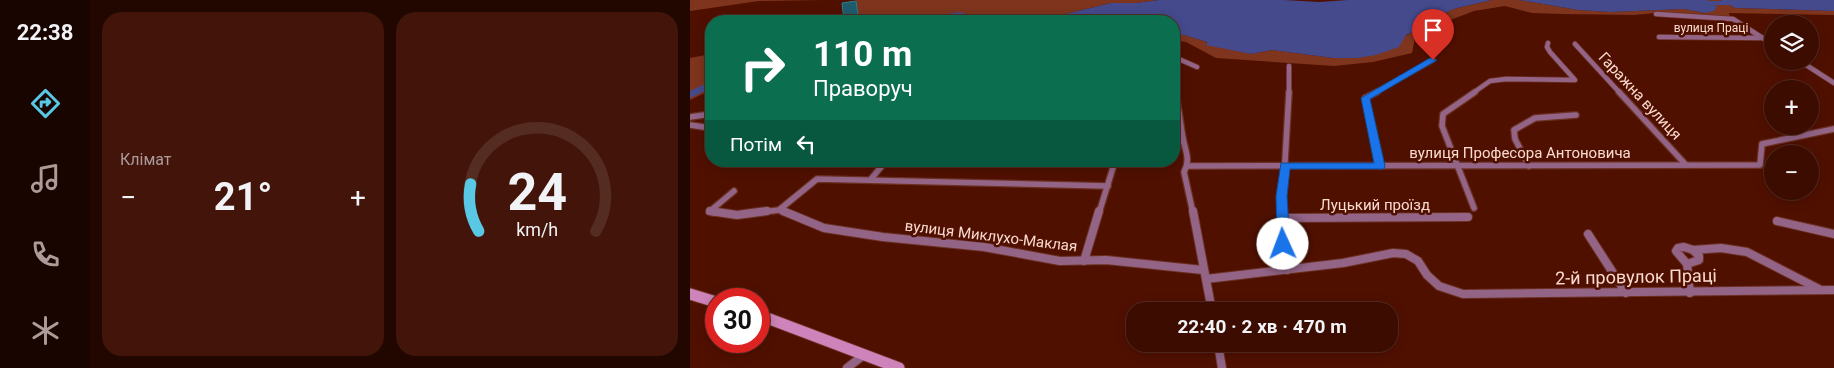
<!DOCTYPE html>
<html lang="uk">
<head>
<meta charset="utf-8">
<style>
	body { margin:0; font-family:Roboto,sans-serif; background:#43150a; color:#f1f3f6; height:100vh; display:flex; flex-direction:column; font-size:19px; white-space:nowrap }
	* { box-sizing:border-box; margin:0 }
	p { font-size:16px; color:#ac9b99 }
	.icon { flex:none; width:28px; height:28px; fill:none; stroke:currentColor; stroke-width:2; stroke-linecap:round; stroke-linejoin:round }
	.map { position:relative; flex:1; overflow:hidden }
	.panel { display:flex; flex-direction:column; gap:12px; padding:12px; background:#210700; width:600px }
	.panel>* { flex:none }
	.banner { position:absolute; left:15px; top:15px; width:475px; height:152px; border-radius:20px; box-shadow:0 2px 12px #0003,0 0 0 1px #552c22; background:#0b6e4f; color:#fff; overflow:hidden }
	.controls { position:absolute; left:1074px; top:15px; display:grid; gap:10px }
	.controls a { display:grid; place-items:center; width:55px; height:55px; border-radius:50%; background:#3c0c00; box-shadow:0 2px 12px #0003,0 0 0 1px #552c22; font-size:25px }
	.speed { position:absolute; left:15px; top:288px; display:flex; gap:10px; font-size:25px; font-weight:700; text-align:center }
	.speed>* { display:grid; place-content:center; width:65px; height:65px; border-radius:50%; background:#3c0c00; box-shadow:0 2px 12px #0003,0 0 0 1px #552c22; line-height:1 }
	.speed .limit { border:8px solid #d22; background:#fff; color:#111 }
	.pin { position:absolute; display:grid; place-items:center; width:42px; height:42px; color:#fff; margin:-51px -21px; border-radius:50% 50% 50% 0; rotate:-45deg; box-shadow:0 0 5px #0007 }
	.pin .icon { rotate:45deg }
	.me { position:absolute; width:55px; margin:-28px; rotate:358deg; stroke-linejoin:round; filter:drop-shadow(0 0 4px #0008) }
	.turn { display:flex; align-items:center; gap:18px; height:105px; padding:0 25px; font-size:22px }
	.turn .icon { width:65px; height:65px; stroke-width:2.5 }
	.turn b { display:block; font-size:35px; line-height:42px }
	.then { display:flex; align-items:center; height:48px; padding:0 25px; background:#0003; gap:10px; font-size:19px }
	.big { font-size:38px; font-weight:700; line-height:1.1 }
	.panel .widget { flex:1; display:flex; flex-direction:column; justify-content:center; gap:8px; min-width:0; padding:0 18px; border-radius:20px; background:#43150a }
	.panel .dial { align-items:center; gap:0 }
	.dial svg { height:130px; overflow:visible; fill:none; stroke:#552c22; stroke-width:7; stroke-linecap:round; text-anchor:middle }
	.dial text { fill:#f1f3f6; stroke:none }
	.heat { display:flex; justify-content:space-between; align-items:center; font-size:28px; direction:ltr }
	.panel .tiles { flex:1; display:grid; gap:12px; grid-template-columns:repeat(2,1fr) }
	.trip { position:absolute; left:436px; top:302px; width:272px; height:50px; border-radius:20px; background:#3c0c00; box-shadow:0 2px 12px #0003,0 0 0 1px #552c22; font-weight:700; line-height:50px; text-align:center }
	main { display:flex; flex:1; min-height:0 }
	.menu { display:flex; flex-direction:column; width:90px; justify-content:space-around; align-items:center; background:#180500; color:#ac9b99 }
	.menu .icon { width:35px; height:35px }
	.menu .current { color:#59c8e5 }
	.menu b { font-size:22px; color:#f1f3f6 }
	.map>svg:first-child { display:block }
	.green { fill:#7e341d }
	.water { fill:#454a8d }
	.lines { fill:none; stroke-linecap:round; stroke-linejoin:round }
	.river { fill:#454a8d; fill-rule:evenodd }
	.building { fill:#1f5c6b; stroke:#2f7c8f }
	.street-far2-casing { stroke:#6b3021; stroke-width:6 }
	.street-far1-casing { stroke:#6b3021; stroke-width:8 }
	.street-casing { stroke:#6b3021; stroke-width:10 }
	.secondary-casing { stroke:#6b3021; stroke-width:13 }
	.street-far2 { stroke:#936486; stroke-width:4.5 }
	.street-far1 { stroke:#936486; stroke-width:5.5 }
	.street { stroke:#936486; stroke-width:8 }
	.secondary { stroke:#ce84ba; stroke-width:11 }
	.route { fill:#1a73e8; stroke:#114b97 }
	.labels { text-anchor:middle; stroke-width:5; stroke-linejoin:round; paint-order:stroke }
	.far-street-label { font-size:12px; fill:#fbdad0; stroke:#501000 }
	.street-label { font-size:15px; fill:#fbdad0; stroke:#501000 }
	.near-street-label { font-size:18px; fill:#fbdad0; stroke:#501000 }
</style>
</head>
<body>
<main>
<nav class="menu">
<b>22:38</b>
<svg class="icon current" aria-label="directions" viewBox="0 0 24 24"><path d="M12 3l9 9-9 9-9-9zM9 14v-3h6M13 9l2 2-2 2"/></svg>
<svg class="icon" aria-label="music" viewBox="0 0 24 24"><path d="M9 18V5l10-2v13"/><circle cx="6" cy="18" r="3"/><circle cx="16" cy="16" r="3"/></svg>
<svg class="icon" aria-label="phone" viewBox="0 0 24 24"><path d="M5 4h4l2 5-3 2q2 4 5 5l2-3 5 2v4C11 20 4 13 5 4z"/></svg>
<svg class="icon" aria-label="climate" viewBox="0 0 24 24"><path d="M12 3v18M4 7l16 10M4 17L20 7"/></svg>
</nav>
<section class="panel">
<div class="tiles">
<div class="widget"><p>Клімат</p>
<div class="heat"><a>−</a><b class="big">21°</b><a>+</a></div>
</div>
<div class="widget dial"><svg viewBox="0 0 100 80">
<path d="M14 69A42 42 0 1 1 86 69"/>
<path d="M14 69A42 42 0 0 1 9 40" stroke="#59c8e5"/>
<text x="50" y="56" font-size="32" font-weight="700">24</text>
<text x="50" y="72" font-size="11">km/h</text>
</svg></div>
</div>
</section>
<div class="map">
<svg width="1144" height="368" viewBox="0 0 1144 368">
	<rect width="100%" height="100%" fill="#501000"/>
	<!-- green -->
	<g class="green">
		<path d="M0 0H132L69 1 0 11Z"/>
		<path d="M166 0H469L446 3H421L359 18 353 21H169Z"/>
		<path d="M802 0H829L888 10 920 12 994 9 1015 13 1026 7 1018 0H1030L1045 8 1144 11V15L1039 13 1040 17 965 13 944 15 873 14 842 13 815 6 784 11 726 33 722 53 683 62 644 66 526 58 496 42 484 40V35H494L517 42 516 44 561 54 582 50 643 58H667L728 30 741 18 767 8Z"/>
		<path d="M21 54V90L0 100V58Z"/>
	</g>
	<!-- water -->
	<g class="water">
		<path d="M469 0H594L629 2 658 0H802L767 8 741 18 728 30 716 35 709 47 686 55 667 58H643L582 50 561 54 516 45 517 42 494 35H484V21H353L359 18 421 3H446Z"/>
		<path d="M829 0H1018L1027 7 1024 11 1015 13 994 9 920 12 888 10Z"/>
		<path d="M1030 0H1144V11L1045 8Z"/>
	</g>
	<g class="lines">
		<!-- river -->
		<g class="river">
			<path d="M1001 1H1049L1053 3 1049 5H1001Z"/>
			<path d="M270 12 283 16 289 21C280 22 274 16 265 17 256 17 249 22 240 21L251 15Z"/>
			<path d="M21 81V88L0 98V91Z"/>
		</g>
	</g>
	<!-- building -->
	<path class="building" d="M166 1 169 21H154L152 3Z"/>
	<g class="lines">
		<defs>
			<g id="street-far2">
				<path d="M966 14 1043 19 1082 44"/>
				<path d="M969 37 1073 38"/>
				<path d="M885 44 930 93"/>
				<path d="M484 61 491 60 507 67"/>
				<path d="M1110 61 1144 83"/>
				<path d="M484 85 486 93"/>
				<path d="M599 93V66"/>
				<path d="M684 93 743 60"/>
				<path d="M783 93 800 81 816 79 885 80 860 52 857 47 858 43"/>
			</g>
			<g id="street-far1">
				<path d="M485 92C489 107 490 122 493 138 495 151 501 159 494 172L503 213"/>
				<path d="M687 92 675 98 690 166"/>
				<path d="M929 92 996 165"/>
				<path d="M0 117 21 114"/>
				<path d="M0 125 21 128"/>
				<path d="M484 140H493"/>
				<path d="M497 166 1070 165 1072 144 1144 129"/>
				<path d="M839 166 825 139 824 130 845 118 886 115"/>
				<path d="M181 179 196 161"/>
				<path d="M784 208 752 126 753 114 785 92"/>
				<path d="M89 210 96 213"/>
				<path d="M25 213 19 212 44 191"/>
				<path d="M66 213 89 210 127 179 418 186"/>
				<path d="M409 213 425 161"/>
				<path d="M592 213 599 92"/>
			</g>
			<g id="street">
				<path d="M20 211 47 215 77 211"/>
				<path d="M93 211 134 228 193 237 294 247 370 261 416 260 513 270"/>
				<path d="M503 211 522 311"/>
				<path d="M592 211 593 244 597 270"/>
				<path d="M592 218 778 217"/>
				<path d="M1087 221 1144 234"/>
				<path d="M898 234 936 293"/>
				<path d="M394 261 409 211"/>
				<path d="M997 264 1009 260V256L1003 250"/>
				<path d="M516 279 653 263 703 253 716 254 728 261 737 275 749 286 773 294 1144 290"/>
				<path d="M1000 293 997 264 986 251 988 248 994 247 1003 250 1031 248 1057 252 1129 289"/>
				<path d="M528 344 532 368"/>
				<path d="M157 368 175 354"/>
			</g>
			<g id="secondary">
				<path d="M0 294 26 302"/>
				<path d="M69 315 209 368"/>
			</g>
		</defs>
		<!-- street-far2 casing -->
		<use href="#street-far2" class="street-far2-casing"/>
		<!-- street-far1 casing -->
		<use href="#street-far1" class="street-far1-casing"/>
		<!-- street casing -->
		<use href="#street" class="street-casing"/>
		<!-- secondary casing -->
		<use href="#secondary" class="secondary-casing"/>
		<!-- street-far2 -->
		<use href="#street-far2" class="street-far2"/>
		<!-- street-far1 -->
		<use href="#street-far1" class="street-far1"/>
		<!-- street -->
		<use href="#street" class="street"/>
		<!-- secondary -->
		<use href="#secondary" class="secondary"/>
	</g>
	<!-- route -->
	<path class="route" d="M740 58 747 60 680 99 695 166 694 169H600L597 196 600 244 598 247H589L587 244 586 196 591 163H684L671 98Z"/>
	<g class="labels">
		<!-- far-street labels -->
		<g class="far-street-label">
			<text x="1021" y="32">вулиця Праці</text>
		</g>
		<!-- street labels -->
		<g class="street-label">
			<text transform="translate(950 96) rotate(47)" y="5">Гаражна вулиця</text>
			<text x="830" y="158">вулиця Професора Антоновича</text>
			<text x="685" y="210">Луцький проїзд</text>
			<text transform="translate(301 236) rotate(7)" y="5">вулиця Миклухо-Маклая</text>
		</g>
		<!-- near-street labels -->
		<g class="near-street-label">
			<text transform="translate(946 277) rotate(-1)" y="6">2-й провулок Праці</text>
		</g>
	</g>
</svg>
<div class="controls">
<a><svg class="icon" aria-label="layers" viewBox="0 0 24 24"><path d="M12 4l9 5-9 5-9-5zM3 14l9 5 9-5"/></svg></a>
<a>+</a>
<a>−</a>
</div>
<div class="speed"><div class="limit">30</div></div>
<div class="pin" style="left:743px;top:60px;background:#d93025"><svg class="icon" aria-label="arrive" viewBox="0 0 24 24"><path d="M6 21V4h12l-3 4 3 4H6"/></svg></div>
<svg class="me" style="left:593px;top:244px" viewBox="-20 -20 40 40"><circle r="19" fill="#fff"/><path d="M0-13L10 11 0 6-10 11z" fill="#1a73e8"/></svg>
<div class="trip">22:40 · 2 хв · 470 m</div>
<div class="banner">
<div class="turn"><svg class="icon" aria-label="right" viewBox="0 0 24 24"><path d="M7 20v-9h11M14 6l5 5-5 5"/></svg><div><b>110 m</b>Праворуч</div></div>
<div class="then">Потім<svg class="icon" aria-label="left" viewBox="0 0 24 24"><path d="M17 20v-9H6M10 6l-5 5 5 5"/></svg></div>
</div>
</div>
</main>
</body>
</html>
